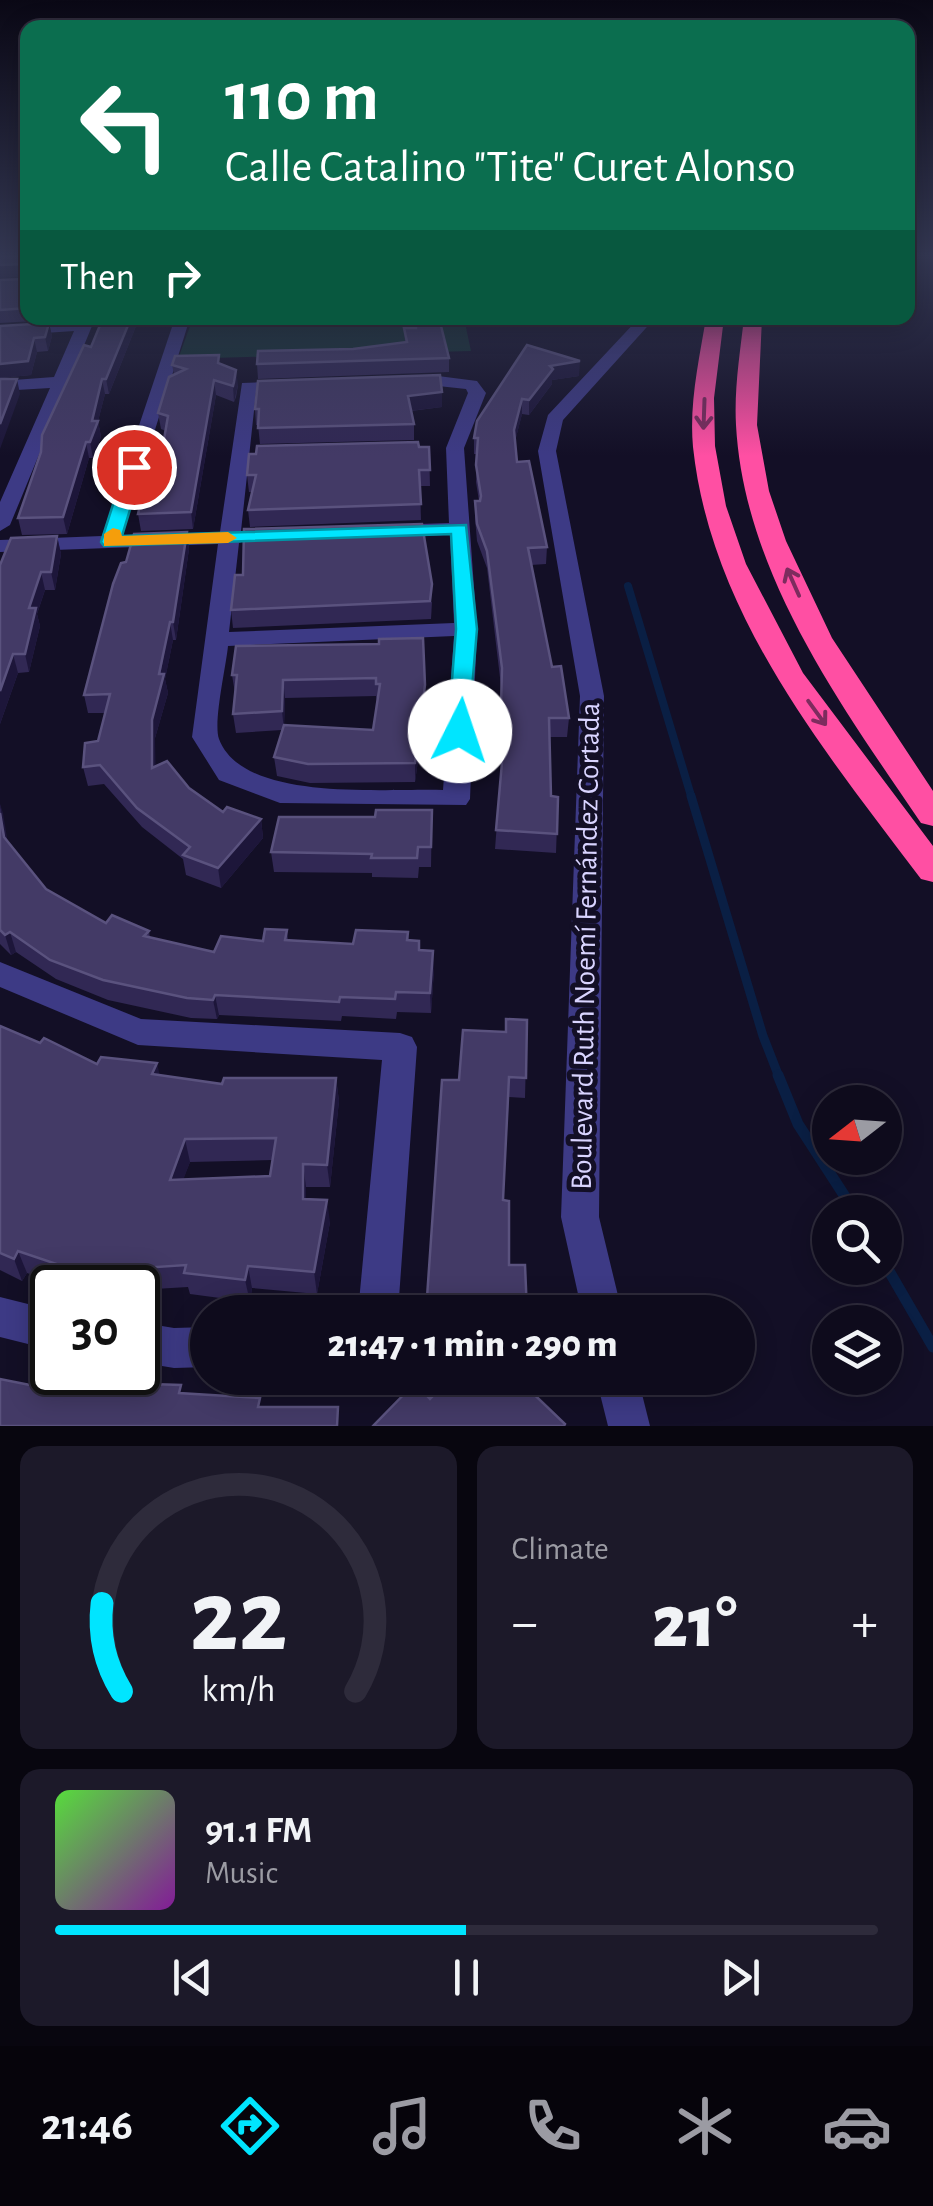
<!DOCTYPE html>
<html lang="en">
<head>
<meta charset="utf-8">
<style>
	body { margin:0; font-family:"Alegreya Sans",sans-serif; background:#1c1929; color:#f1f3f6; height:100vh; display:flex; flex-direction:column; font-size:38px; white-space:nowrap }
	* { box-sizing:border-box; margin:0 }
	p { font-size:32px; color:#9b9ba3 }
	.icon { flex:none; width:55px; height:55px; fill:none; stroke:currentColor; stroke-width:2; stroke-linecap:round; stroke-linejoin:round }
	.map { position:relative; height:1426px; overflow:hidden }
	.details { display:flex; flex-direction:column; gap:20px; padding:20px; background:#08060f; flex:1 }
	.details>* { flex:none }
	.top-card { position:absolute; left:20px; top:20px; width:895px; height:305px; border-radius:20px; box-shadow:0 5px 25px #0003,0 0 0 2px #2e2b3b; background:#0b6e4f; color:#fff; overflow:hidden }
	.needle { width:65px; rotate:253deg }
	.controls { position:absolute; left:812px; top:1085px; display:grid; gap:20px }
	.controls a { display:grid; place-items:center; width:90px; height:90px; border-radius:50%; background:#0e0b1c; box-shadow:0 5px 25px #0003,0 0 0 2px #2e2b3b; font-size:50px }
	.speed { position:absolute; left:30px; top:1265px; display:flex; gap:20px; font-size:50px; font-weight:700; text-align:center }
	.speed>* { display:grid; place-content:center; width:130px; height:130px; border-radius:50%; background:#0e0b1c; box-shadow:0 5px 25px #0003,0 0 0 2px #2e2b3b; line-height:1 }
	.speed .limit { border:5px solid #111; border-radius:15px; background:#fff; color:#111 }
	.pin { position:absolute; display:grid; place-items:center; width:85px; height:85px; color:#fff; margin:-42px; border:5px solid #fff; border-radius:50%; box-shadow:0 2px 10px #0007 }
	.me { position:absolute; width:110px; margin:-55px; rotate:4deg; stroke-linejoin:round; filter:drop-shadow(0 0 8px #0008) }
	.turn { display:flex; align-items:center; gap:35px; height:210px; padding:0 40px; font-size:45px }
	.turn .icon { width:130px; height:130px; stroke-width:2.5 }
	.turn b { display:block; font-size:70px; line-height:85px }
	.then { display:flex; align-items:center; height:95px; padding:0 40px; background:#0003; gap:20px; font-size:38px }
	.big { font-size:75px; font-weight:800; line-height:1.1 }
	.details .card { flex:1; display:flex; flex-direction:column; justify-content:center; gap:15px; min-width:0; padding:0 35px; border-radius:20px; background:#1c1929 }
	.details .dial { align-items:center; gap:0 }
	.dial svg { height:260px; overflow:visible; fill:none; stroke:#2e2b3b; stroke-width:7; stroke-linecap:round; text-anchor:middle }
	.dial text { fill:#f1f3f6; stroke:none }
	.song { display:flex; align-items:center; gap:30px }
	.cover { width:120px; height:120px; border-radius:15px; background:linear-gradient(135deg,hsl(110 70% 55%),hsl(290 70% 35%)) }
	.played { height:10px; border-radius:5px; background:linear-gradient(90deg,#00e5ff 50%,#2e2b3b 50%) }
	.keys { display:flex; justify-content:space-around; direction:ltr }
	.heat { display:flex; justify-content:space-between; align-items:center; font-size:55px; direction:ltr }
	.details .tiles { flex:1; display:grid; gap:20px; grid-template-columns:1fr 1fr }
	.card:last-child { grid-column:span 2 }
	.trip { position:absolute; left:190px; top:1295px; width:565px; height:100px; border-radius:50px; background:#0e0b1c; box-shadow:0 5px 25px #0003,0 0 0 2px #2e2b3b; font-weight:800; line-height:100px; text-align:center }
	.tab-bar { display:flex; height:160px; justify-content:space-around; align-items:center; background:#06040b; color:#9b9ba3 }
	.tab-bar .icon { width:70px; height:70px }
	.tab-bar .selected { color:#00e5ff }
	.tab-bar b { font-size:45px; color:#f1f3f6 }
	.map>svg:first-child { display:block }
	.green { fill:#12302f }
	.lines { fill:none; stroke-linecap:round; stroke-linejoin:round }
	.stream-far2 { stroke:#0a1f44; stroke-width:8 }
	.stream-far1 { stroke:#0a1f44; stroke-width:9 }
	.stream { stroke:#0a1f44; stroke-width:11 }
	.minor { fill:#3d3a85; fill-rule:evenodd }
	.highway { fill:#ff4fa3; fill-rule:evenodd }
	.wall { fill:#312854; fill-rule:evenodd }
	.shaded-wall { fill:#1d163a }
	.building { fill:#433a66; stroke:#5a527e; stroke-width:2.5; fill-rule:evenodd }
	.oneway { stroke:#7d2c5e }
	.route { fill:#00e5ff; stroke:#0095a6; stroke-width:2.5 }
	.slow { fill:#f59e0b }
	.labels { text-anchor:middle; stroke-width:10; stroke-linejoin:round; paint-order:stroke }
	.street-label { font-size:30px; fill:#d9d4ff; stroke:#130f26 }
</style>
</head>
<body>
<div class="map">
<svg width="933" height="1426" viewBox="0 0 933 1426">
	<rect width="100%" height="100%" fill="#130f26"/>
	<!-- green -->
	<path class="green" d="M193 318H464L471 351 178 359Z"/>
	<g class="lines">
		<!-- stream-far2 -->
		<path class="stream-far2" d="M628 586 692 799"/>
		<!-- stream-far1 -->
		<path class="stream-far1" d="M691 796 763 1036 779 1077"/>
		<!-- stream -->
		<g class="stream">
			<path d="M778 1075 798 1124 855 1212"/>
			<path d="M885 1264 933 1347"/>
		</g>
		<!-- minor -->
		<g class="minor">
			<path d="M175 318H190L122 535 220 532 242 383 438 376 477 381 486 393 464 448 477 629 470 799 466 805 280 803 219 780 192 737 218 544 0 552V540L102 536ZM438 386 466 389 468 393 446 448 449 523 390 525 380 531 390 537 450 535 454 623 229 632 239 543 255 537 241 531 256 392ZM454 636 443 790C385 788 243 803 219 739 213 722 226 667 228 646Z"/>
			<path d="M639 318H655L563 420 556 451 604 696 599 1217 622 1312H582L561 1217 580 696 538 451 548 415Z"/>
			<path d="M84 321 92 326 10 525 0 531V502L50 388 0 391V381L54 377 74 331 0 336V326Z"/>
			<path d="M0 962 141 1019 400 1033 412 1037 417 1047 398 1312H358L382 1060 138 1045 0 987Z"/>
			<path d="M0 1297 52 1310V1350L0 1337Z"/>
			<path d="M138 1322 174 1328 208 1327V1367L174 1368 138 1362Z"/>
			<path d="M596 1378H638L650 1426H608Z"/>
		</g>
		<!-- highway -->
		<g class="highway">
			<path d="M706 318H724L714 398 715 446 726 506 746 564 803 673 933 846V882L921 879C823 749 711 614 693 447 689 404 699 360 706 318Z"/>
			<path d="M744 318H762L757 425 769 491 786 541 832 638 933 791V826L921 823C841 705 744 573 736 425 734 389 740 353 744 318Z"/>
		</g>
	</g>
	<!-- wall -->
	<g class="wall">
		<path d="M28 277V318H85L0 323V280L25 279Z"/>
		<path d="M49 323 52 336 48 351 37 352 31 375 0 378V326Z"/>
		<path d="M136 326 109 394H105L98 421 101 437 93 458H89L67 534 22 535 18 518 41 452 91 347Z"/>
		<path d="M404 328 449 358V372L258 379 257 364 405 342Z"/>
		<path d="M527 345 579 376 552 380V384L529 415 522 414 515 441 517 462 547 547 546 564 531 565 552 667 569 718 567 737H550L551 796 558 797 556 853 495 849 502 758V742H495L494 705H501V686L487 568 477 541 475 518V501H479L476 482 477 454H474V438Z"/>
		<path d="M220 364 238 385 236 397 234 402 216 395 193 529 141 531 138 514 151 491 161 457 166 431 161 429 158 413 174 374 172 365Z"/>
		<path d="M442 407 411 411 414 424V440L260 444 258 425H256L255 409Z"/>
		<path d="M419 447H429L430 486H420L421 520 250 527 248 510 252 492H249L247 475Z"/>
		<path d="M187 532 189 549 176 640H173L165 679 168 693 155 738V766L223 812 261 819 263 838 221 888 186 875 183 859 142 827 104 784 88 786 83 767 98 741 106 713H88L84 695 126 562Z"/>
		<path d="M57 536 61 554 55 590H45L37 614 40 626 29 672 18 673 0 724V565Z"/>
		<path d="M243 575 432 602 431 619 233 628 231 610Z"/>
		<path d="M379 644 426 703 415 782 310 783 277 776 274 757 282 730 236 733 233 714 235 693 232 675ZM376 696 377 702 373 730 284 725 285 698Z"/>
		<path d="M0 804 7 841 46 889 106 923 149 931 150 938 214 952 263 941 287 930 288 940 353 944 408 932 409 941H419L420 950 434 970 431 1013 397 1012 396 1019 342 1016 341 1021 219 1015 217 1019 191 1018 108 1000 56 979 16 952 11 955 0 944Z"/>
		<path d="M432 810 431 867H419L418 878 372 877V873L274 872 271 852 375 817Z"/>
		<path d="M527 1020 525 1098 509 1097 503 1200 509 1265 426 1312 459 1080 506 1032Z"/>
		<path d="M0 1026 40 1043 97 1064 160 1075 222 1084 336 1078 339 1101 330 1187H306V1199L330 1222 317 1294 252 1288 250 1302 190 1294 188 1287 138 1290V1288H68L27 1273 22 1281 0 1270ZM272 1160 270 1176 183 1179 190 1162Z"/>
	</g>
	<!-- shaded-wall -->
	<g class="shaded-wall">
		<path d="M25 264 28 276 0 278V265Z"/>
		<path d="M131 318H134L136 326 109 394 106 379Z"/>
		<path d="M49 323 52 336 48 351 45 337Z"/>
		<path d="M34 338 37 352 31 375 0 378V364Z"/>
		<path d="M580 361 579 376 552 380V384L529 415V400L550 366Z"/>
		<path d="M236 370 238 385 234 402 233 386Z"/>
		<path d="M17 379 20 394 0 449V424Z"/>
		<path d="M102 379 105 394 98 421 101 437 93 458 90 442 92 421Z"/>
		<path d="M214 380 216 395 193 529 191 512Z"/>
		<path d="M442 392V407L409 411 408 396Z"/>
		<path d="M522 399V414L514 446V430Z"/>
		<path d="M86 442 89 458 67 534 63 517Z"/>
		<path d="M187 532 189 549 176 640 173 622Z"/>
		<path d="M57 536 61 554 55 590 51 572Z"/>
		<path d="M41 572 45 590 37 614 40 626 29 672 25 654 29 608Z"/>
		<path d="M170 622 173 640 165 679 168 693 155 738 156 787 152 768V720Z"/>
		<path d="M13 654 18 673 0 724V691Z"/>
		<path d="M283 680 285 698 284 730 282 711Z"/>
		<path d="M425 685 426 703 415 782V763Z"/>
		<path d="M0 804 3 813 10 856 4 837Z"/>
		<path d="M261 819 263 838 221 888 218 868Z"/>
		<path d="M10 932 16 952 11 955 5 935Z"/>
		<path d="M433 951 434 970 431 1013 430 993Z"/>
		<path d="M215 995 219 1015 217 1019 213 1000Z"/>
		<path d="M157 1063 162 1085 152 1074Z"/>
		<path d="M336 1078 339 1101 330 1187 327 1165Z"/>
		<path d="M185 1139 190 1162 175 1202 170 1180Z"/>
		<path d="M303 1164 306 1187V1222L303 1199Z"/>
		<path d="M327 1200 330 1222 317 1294 314 1272Z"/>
		<path d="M18 1251 27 1273 22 1281 14 1259Z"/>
		<path d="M248 1266 252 1288 250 1302 245 1280Z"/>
	</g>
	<!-- building -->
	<g class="building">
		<path d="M0 257H28V270L25 264 0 265Z"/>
		<path d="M28 277V308L0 310V280L25 279Z"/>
		<path d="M103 318H131L106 379H102L92 421H98L90 442H86L63 517 18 518 41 452 42 435 84 345 91 347Z"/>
		<path d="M416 318H439L449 358 257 364 258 351 353 349 407 342 404 328H416Z"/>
		<path d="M49 323 45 337 34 338 28 361 0 364V326Z"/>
		<path d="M527 345 580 361 550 366 553 369 529 400 522 399 514 430 517 462 529 461 547 547 528 548 552 667 561 666 569 718H549L551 796 558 797 557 834 496 830 503 751 502 724H496L494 705H501L502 668 487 551 477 524 475 501H480L481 496 476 465 478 438H474L477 421Z"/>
		<path d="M219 355 218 363 236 370 234 382 233 386 214 380 191 512 138 514 143 492 151 491 161 457 168 416 158 413 169 377 186 369 172 365 175 356Z"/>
		<path d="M440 375 442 392 408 396 414 424 258 428 259 409H255L258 381Z"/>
		<path d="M0 379H17L0 424Z"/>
		<path d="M418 442 419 447H429L430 470H419L421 504 248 510 256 475H247L249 454H256L257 446Z"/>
		<path d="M422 524 432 584 430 601 231 610 235 575H243L244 529Z"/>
		<path d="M187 532 173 622H170L159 674H164L152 720V768L167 761 189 788 223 812 227 807 261 819 218 868 183 855 190 847 137 808 100 765 83 767 85 743 98 741 110 694 84 695 113 584 121 563 126 562 134 534Z"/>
		<path d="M57 536 51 572H41L29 608H36L25 654H13L0 691V565L11 538Z"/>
		<path d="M423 638 425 685 415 763 308 764 274 757 284 725 373 730 380 684H376V678L283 680 282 711 233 714 237 675H232L236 646 379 644V639Z"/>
		<path d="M376 810H432L431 847H418L417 858H371L372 854 271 852 279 817H375Z"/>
		<path d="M0 813 4 837 46 889 106 923 112 915 149 931 144 936 214 952 221 936 263 941 265 929 287 930 285 940 353 944 356 930 408 932 407 940 419 941V950L433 951 430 993 396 992 395 999 340 997 339 1002 215 995 213 1000 187 998 103 980 50 960 10 932 5 935 0 930Z"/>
		<path d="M506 1019 527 1020 526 1078 509 1077 503 1200 509 1201V1265H525L527 1312H426L442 1080H459L463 1030 506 1032Z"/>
		<path d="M0 1026 40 1043 44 1038 97 1064 101 1057 157 1063 152 1074 222 1084 224 1078H336L327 1165 303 1164V1199L327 1200 314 1272 248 1266 245 1280 184 1273 186 1265 80 1272 18 1251 14 1259 0 1253ZM276 1138 270 1176 170 1180 185 1139Z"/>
		<path d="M40 1375 118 1386 119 1383 181 1385 179 1393 260 1398 258 1407H338L337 1426H0V1379L35 1386Z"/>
		<path d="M450 1378H517L565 1424 564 1426H373L415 1383 430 1399Z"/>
	</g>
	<!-- one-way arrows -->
	<defs><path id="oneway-shaft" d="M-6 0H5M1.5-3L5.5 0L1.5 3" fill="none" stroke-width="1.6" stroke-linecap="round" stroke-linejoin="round" transform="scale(2.5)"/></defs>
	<g class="oneway">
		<use href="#oneway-shaft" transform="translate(704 414) rotate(92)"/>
		<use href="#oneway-shaft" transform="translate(793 582) rotate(-114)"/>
		<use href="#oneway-shaft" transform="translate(817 713) rotate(54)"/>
	</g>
	<!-- sky -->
	<linearGradient id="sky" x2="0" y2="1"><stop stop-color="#0a0815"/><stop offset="0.56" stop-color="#333752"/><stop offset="1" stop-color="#333752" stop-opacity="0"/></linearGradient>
	<rect width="933" height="456" fill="url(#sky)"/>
	<!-- route -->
	<path class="route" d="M134 462 143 467 122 536 466 525 477 629 468 736H452L448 731 456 629 451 534 104 546 101 542 125 467Z"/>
	<!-- slow -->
	<path class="slow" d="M113 528 120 530 122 536 228 532 237 538 228 543 104 546V534Z"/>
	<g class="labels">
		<!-- street labels -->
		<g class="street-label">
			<text transform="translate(585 946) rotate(-89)" y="10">Boulevard Ruth Noemí Fernández Cortada</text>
		</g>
	</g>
</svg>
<div class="controls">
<a><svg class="needle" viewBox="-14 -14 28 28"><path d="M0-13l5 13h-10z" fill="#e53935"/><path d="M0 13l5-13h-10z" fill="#9b9ba3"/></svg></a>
<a><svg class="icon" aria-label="search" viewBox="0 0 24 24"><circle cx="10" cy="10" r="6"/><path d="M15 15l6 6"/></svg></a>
<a><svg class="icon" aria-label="layers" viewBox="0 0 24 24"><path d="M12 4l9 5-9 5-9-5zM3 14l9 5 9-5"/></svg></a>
</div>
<div class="speed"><div class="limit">30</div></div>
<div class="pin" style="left:134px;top:467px;background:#d93025"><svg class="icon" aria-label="arrive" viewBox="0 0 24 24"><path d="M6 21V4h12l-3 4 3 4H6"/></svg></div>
<svg class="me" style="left:460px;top:731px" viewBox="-20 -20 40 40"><circle r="19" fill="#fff"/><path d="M0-13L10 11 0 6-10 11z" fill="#00e5ff"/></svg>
<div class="trip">21:47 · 1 min · 290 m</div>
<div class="top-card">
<div class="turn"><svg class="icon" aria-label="left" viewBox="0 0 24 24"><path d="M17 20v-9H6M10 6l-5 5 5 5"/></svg><div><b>110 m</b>Calle Catalino &quot;Tite&quot; Curet Alonso</div></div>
<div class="then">Then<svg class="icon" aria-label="right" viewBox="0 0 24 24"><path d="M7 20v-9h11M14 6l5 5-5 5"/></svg></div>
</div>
</div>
<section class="details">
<div class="tiles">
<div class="card dial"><svg viewBox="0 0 100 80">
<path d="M14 69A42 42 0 1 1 86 69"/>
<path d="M14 69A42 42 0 0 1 8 42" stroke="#00e5ff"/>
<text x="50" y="56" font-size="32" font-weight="700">22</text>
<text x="50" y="72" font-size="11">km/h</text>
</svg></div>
<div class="card"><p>Climate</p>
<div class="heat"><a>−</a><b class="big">21°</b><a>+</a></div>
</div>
<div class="card">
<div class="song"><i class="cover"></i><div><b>91.1 FM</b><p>Music</p></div></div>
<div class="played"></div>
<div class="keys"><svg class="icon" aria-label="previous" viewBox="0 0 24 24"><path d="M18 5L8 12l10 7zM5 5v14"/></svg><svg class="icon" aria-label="pause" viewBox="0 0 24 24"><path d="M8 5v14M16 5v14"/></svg><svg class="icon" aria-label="next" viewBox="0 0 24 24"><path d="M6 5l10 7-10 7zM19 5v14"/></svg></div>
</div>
</div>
</section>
<nav class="tab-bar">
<b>21:46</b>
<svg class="icon selected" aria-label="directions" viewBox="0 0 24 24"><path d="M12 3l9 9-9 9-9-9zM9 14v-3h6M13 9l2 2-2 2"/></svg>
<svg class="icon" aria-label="music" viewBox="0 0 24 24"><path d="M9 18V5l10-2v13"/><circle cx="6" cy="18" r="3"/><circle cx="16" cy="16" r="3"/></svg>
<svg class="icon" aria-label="phone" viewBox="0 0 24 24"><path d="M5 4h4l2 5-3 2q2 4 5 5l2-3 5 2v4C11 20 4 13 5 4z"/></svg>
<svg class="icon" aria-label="climate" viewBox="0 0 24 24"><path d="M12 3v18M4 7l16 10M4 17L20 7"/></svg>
<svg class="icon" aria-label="car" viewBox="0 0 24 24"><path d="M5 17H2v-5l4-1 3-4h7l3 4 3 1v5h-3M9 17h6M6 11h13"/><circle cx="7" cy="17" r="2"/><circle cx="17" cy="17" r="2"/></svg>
</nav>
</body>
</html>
